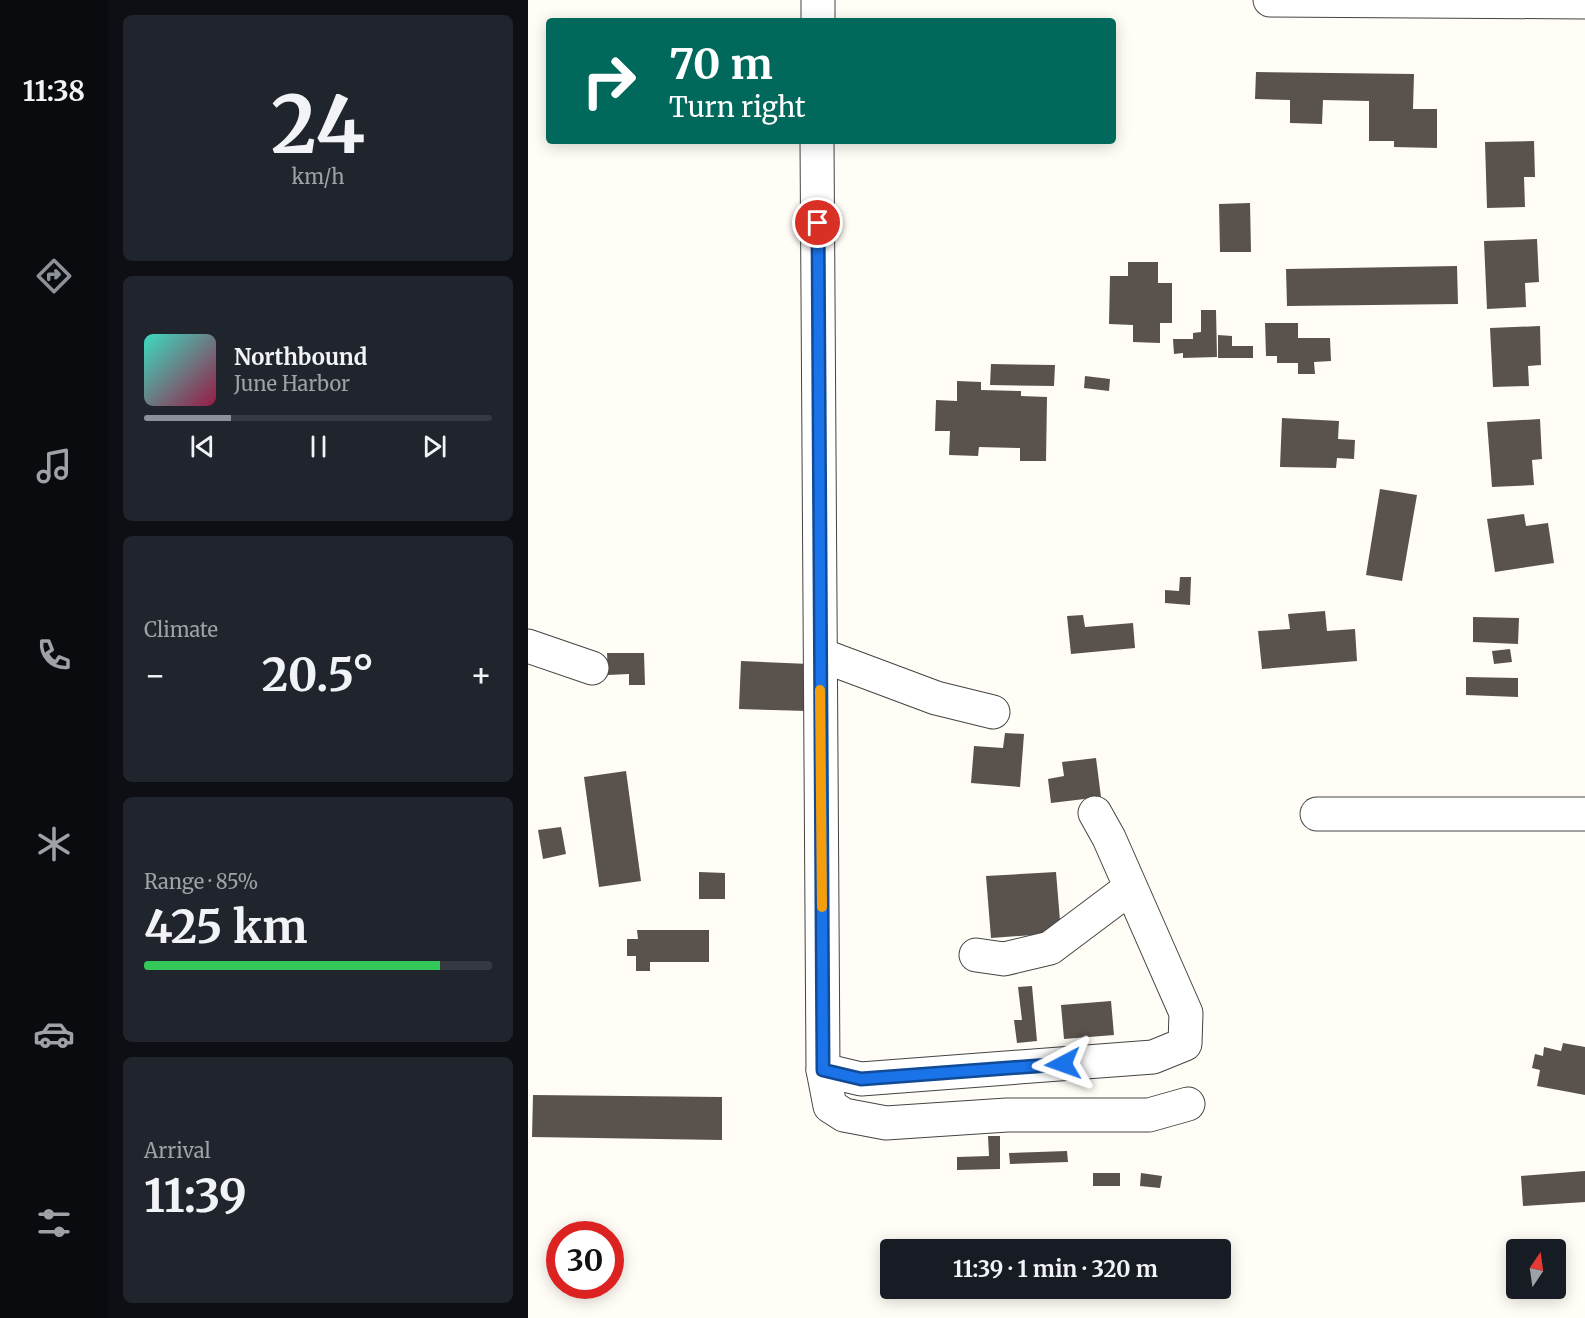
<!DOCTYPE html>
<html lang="en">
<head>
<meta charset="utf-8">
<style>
	body { margin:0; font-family:Merriweather,serif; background:#20242c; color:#f1f3f6; height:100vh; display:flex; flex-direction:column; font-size:22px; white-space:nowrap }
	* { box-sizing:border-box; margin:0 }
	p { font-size:20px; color:#9ea1a6 }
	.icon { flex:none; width:33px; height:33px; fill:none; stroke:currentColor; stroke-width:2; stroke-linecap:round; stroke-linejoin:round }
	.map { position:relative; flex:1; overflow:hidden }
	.side { display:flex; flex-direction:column; gap:15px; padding:15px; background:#0d0f14; width:420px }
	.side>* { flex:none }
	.banner { position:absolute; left:18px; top:18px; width:570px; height:126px; border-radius:6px; box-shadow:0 3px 15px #0003; background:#00695c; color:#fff; overflow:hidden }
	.needle { width:39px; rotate:13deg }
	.tools { position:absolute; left:978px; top:1239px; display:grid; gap:12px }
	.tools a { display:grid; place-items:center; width:60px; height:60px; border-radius:6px; background:#171b24; box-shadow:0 3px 15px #0003; font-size:30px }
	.speed { position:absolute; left:18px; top:1221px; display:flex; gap:12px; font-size:30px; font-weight:700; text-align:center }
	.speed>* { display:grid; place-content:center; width:78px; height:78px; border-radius:50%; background:#171b24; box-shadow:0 3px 15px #0003; line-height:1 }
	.speed .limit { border:9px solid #d22; background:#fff; color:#111 }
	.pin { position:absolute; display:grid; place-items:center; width:51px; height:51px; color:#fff; margin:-26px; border:3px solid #fff; border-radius:50%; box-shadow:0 2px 6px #0007 }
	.me { position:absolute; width:66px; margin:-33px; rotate:266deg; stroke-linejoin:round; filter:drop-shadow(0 0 4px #0008) }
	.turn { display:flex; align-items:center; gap:21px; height:126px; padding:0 24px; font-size:27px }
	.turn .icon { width:78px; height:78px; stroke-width:2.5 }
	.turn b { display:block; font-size:42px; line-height:51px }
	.big { font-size:45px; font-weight:700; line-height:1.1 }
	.side .tile { flex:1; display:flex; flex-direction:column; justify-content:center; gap:9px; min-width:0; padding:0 21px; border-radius:9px; background:#20242c }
	.side .dial { align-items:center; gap:0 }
	.dial b { font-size:78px; line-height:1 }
	.song { display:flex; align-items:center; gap:18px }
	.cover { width:72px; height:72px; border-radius:9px; background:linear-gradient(135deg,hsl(170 70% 55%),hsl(340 70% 35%)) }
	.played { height:6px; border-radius:3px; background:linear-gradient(90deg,#8c9099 25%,#363941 25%) }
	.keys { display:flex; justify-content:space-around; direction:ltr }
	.heat { display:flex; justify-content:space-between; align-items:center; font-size:33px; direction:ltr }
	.charge { height:9px; border-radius:4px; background:linear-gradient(90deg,#34c759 85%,#363941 0) }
	.trip { position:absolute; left:352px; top:1239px; width:351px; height:60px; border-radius:6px; background:#171b24; box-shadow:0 3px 15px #0003; font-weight:700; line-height:60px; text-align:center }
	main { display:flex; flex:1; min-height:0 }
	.tabs { display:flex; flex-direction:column; width:108px; justify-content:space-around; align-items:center; background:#090b0e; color:#9ea1a6 }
	.tabs .icon { width:42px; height:42px }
	.tabs .on { color:#8c9099 }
	.tabs b { font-size:27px; color:#f1f3f6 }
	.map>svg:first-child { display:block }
	.building { fill:#5a524d }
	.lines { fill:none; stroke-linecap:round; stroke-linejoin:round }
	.minor-casing { stroke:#444; stroke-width:35 }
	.minor { stroke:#fff; stroke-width:33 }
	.route-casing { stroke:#114b97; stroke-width:15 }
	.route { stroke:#1a73e8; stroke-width:10 }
	.slow { stroke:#f59e0b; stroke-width:10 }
</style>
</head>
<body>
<main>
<nav class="tabs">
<b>11:38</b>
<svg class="icon on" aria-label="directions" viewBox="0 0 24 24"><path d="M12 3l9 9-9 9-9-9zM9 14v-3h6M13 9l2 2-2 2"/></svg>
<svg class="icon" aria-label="music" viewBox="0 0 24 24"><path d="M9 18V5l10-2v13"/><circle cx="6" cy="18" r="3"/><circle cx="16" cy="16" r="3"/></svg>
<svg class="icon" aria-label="phone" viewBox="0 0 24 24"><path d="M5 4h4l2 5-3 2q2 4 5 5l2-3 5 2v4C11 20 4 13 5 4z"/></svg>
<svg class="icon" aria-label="climate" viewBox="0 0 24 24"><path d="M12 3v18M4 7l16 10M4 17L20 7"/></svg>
<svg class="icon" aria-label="car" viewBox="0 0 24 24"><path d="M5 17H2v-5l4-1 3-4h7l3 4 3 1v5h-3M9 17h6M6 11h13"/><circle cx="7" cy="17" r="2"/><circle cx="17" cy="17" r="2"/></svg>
<svg class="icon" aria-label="filters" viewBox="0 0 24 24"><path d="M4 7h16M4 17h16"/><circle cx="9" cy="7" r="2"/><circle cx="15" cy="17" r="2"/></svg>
</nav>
<section class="side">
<div class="tile dial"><b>24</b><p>km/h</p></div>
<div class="tile">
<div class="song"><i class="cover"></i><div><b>Northbound</b><p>June Harbor</p></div></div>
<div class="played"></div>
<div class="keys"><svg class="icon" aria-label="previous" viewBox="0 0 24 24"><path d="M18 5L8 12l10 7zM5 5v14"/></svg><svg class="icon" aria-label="pause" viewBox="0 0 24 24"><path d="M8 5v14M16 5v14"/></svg><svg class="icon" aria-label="next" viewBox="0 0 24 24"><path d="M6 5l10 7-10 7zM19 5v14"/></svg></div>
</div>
<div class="tile"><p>Climate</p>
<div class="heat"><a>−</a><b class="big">20.5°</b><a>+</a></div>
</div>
<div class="tile"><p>Range · 85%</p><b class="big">425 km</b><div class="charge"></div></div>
<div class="tile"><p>Arrival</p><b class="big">11:39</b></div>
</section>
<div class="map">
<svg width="1057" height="1318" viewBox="0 0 1057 1318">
	<rect width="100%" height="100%" fill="#fffdf5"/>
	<!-- building -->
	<g class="building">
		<path d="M728 72 886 74 885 109H909V148L866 147V141H841V101L795 100 794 124 762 123V100L727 99Z"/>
		<path d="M1006 141 1007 177H996L997 207 959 208 957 142Z"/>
		<path d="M722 203 723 252H692L691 204Z"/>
		<path d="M1009 239 1011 282 997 283 998 307 959 309 956 241Z"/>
		<path d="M600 262H630V283H644V323H632V343L605 342V325L581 324 582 276H600Z"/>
		<path d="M929 266 930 304 759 306 758 269Z"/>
		<path d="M673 310H688L689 357 655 358V353L646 354 645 339H665V333L673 332Z"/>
		<path d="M737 323H770V338H802L803 361 786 362 787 374H770V363H749V356H738Z"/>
		<path d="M1012 326 1013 365 1000 366 1001 386 965 387 962 328Z"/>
		<path d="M690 335 704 336V346H725V358H690Z"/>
		<path d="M463 364 527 365 526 386 462 385Z"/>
		<path d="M557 376 582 379 581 391 556 388Z"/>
		<path d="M429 381 453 382V390L493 391V396L519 397 518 461H492V448L451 447 450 456 421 455 422 431H407L408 400 429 401Z"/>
		<path d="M754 418 811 421 810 439 827 440 826 459 809 458 808 468 752 467Z"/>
		<path d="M1012 419 1014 459 1004 460 1006 485 964 487 959 422Z"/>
		<path d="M852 489 889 495 874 581 838 575Z"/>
		<path d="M996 514 998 526 1020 523 1026 563 967 572 959 519Z"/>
		<path d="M652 577H663L662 605 637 603V590L651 591Z"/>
		<path d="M797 611 799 631 827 629 829 661 734 669 730 631 762 629 760 614Z"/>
		<path d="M555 615 557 627 605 623 607 648 543 654 539 616Z"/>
		<path d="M945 617 991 618 990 644 945 642Z"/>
		<path d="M982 649 984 662 966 664 964 651Z"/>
		<path d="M79 653H116L117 685H101V674L80 675Z"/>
		<path d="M213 661 281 664 280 711 211 709Z"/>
		<path d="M938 677 990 678V697L938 695Z"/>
		<path d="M477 733 496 734 492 787 443 783 446 746 475 748Z"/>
		<path d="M568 758 573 797 523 803 520 779 536 776 534 762Z"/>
		<path d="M98 771 113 881 71 887 56 777Z"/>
		<path d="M33 827 38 854 15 859 10 830Z"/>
		<path d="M171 872 197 873V899H171Z"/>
		<path d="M528 872 533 933 463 938 458 876Z"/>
		<path d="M109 930H181V962H122V971H108V956H99V939H110Z"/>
		<path d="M504 986 509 1041 489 1043 486 1020H494L490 987Z"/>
		<path d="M583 1001 586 1035 536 1039 533 1005Z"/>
		<path d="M1035 1043 1057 1047V1095L1009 1086 1012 1070 1004 1068 1007 1054 1015 1056 1016 1047 1033 1051Z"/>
		<path d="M5 1095 194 1097V1140L4 1137Z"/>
		<path d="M460 1136H472V1169L429 1170V1157L461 1156Z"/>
		<path d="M539 1151 540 1162 482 1164 481 1153Z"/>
		<path d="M1057 1171V1202L995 1206 993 1176Z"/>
		<rect x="565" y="1173" width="27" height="13"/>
		<path d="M613 1173 634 1176 632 1188 612 1186Z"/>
	</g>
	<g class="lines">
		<defs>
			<g id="minor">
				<path d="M742 0 1057 2"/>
				<path d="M290 21V0"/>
				<path d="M289 141 295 1070 333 1079 625 1057 657 1044 658 1013 581 838 567 813"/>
				<path d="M0 646 64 668"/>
				<path d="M293 655 408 698 465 712"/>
				<path d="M789 814H1057"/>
				<path d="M448 955 476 959 522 948 602 888"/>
				<path d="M295 1070 302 1106 316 1115 358 1123 479 1115H621L660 1104"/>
			</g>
		</defs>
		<!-- minor casing -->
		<use href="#minor" class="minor-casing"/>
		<!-- minor -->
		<use href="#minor" class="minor"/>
	</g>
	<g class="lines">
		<defs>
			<path id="route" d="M290 223 295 1070 333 1079 535 1064"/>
		</defs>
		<!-- route casing -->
		<use href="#route" class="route-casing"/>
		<!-- route -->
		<use href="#route" class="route"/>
		<!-- slow -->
		<path class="slow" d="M292 690 294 907"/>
	</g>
</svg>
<div class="tools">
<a><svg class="needle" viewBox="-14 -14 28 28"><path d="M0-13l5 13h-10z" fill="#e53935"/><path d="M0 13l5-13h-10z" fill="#9ea1a6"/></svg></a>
</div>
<div class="speed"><div class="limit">30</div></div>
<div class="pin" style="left:290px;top:223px;background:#d93025"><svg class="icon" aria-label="arrive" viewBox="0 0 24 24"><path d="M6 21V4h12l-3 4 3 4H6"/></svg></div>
<svg class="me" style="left:535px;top:1064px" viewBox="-20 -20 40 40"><path d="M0-17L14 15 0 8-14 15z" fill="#1a73e8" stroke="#fff" stroke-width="4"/></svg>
<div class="trip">11:39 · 1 min · 320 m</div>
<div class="banner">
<div class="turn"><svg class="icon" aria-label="right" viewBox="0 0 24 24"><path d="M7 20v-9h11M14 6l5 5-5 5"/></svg><div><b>70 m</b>Turn right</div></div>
</div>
</div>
</main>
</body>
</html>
